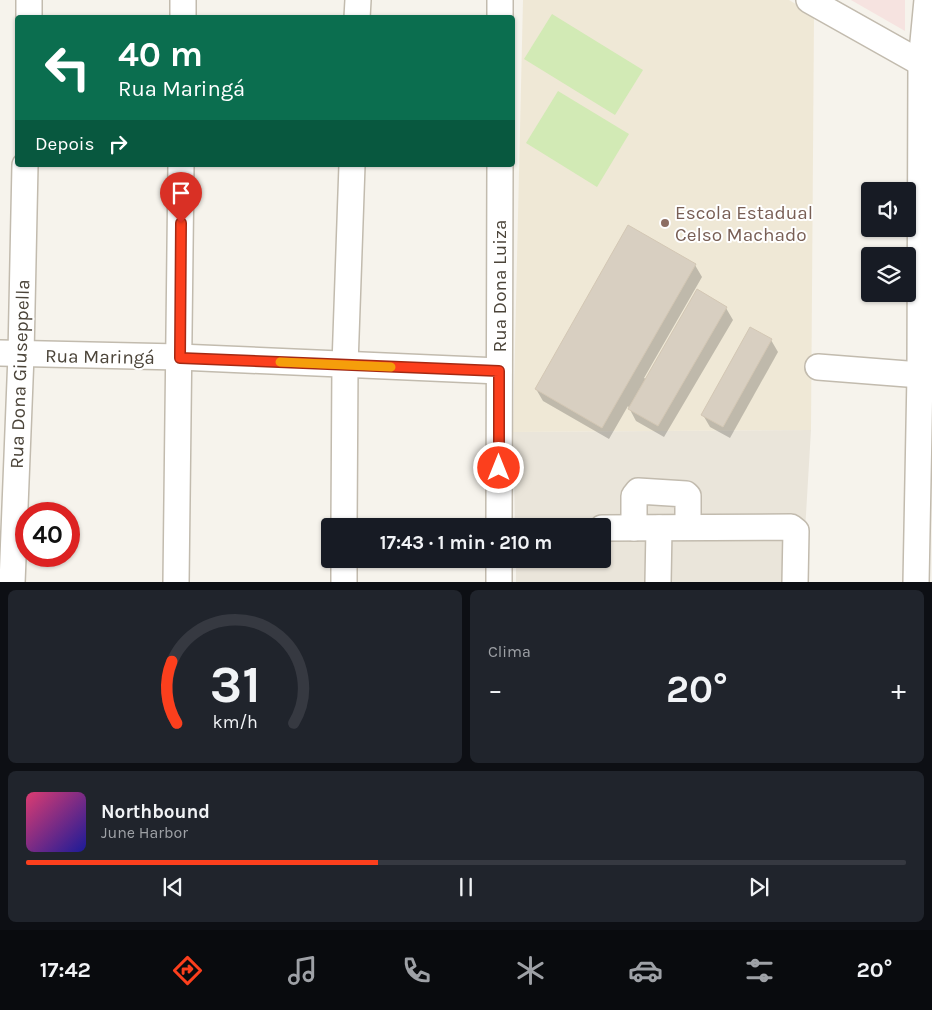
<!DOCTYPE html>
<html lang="pt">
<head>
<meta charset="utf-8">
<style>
	body { margin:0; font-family:Karla,sans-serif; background:#20242c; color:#f1f3f6; height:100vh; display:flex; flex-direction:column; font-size:19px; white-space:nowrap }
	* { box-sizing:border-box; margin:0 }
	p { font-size:16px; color:#9ea1a6 }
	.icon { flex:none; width:28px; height:28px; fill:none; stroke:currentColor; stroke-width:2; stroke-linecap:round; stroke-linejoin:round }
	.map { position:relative; height:582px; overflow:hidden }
	.drawer { display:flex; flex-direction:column; gap:8px; padding:8px; background:#0d0f14; flex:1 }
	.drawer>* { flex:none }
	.banner { position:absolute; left:15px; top:15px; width:500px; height:152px; border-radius:5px; box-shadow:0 1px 4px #0004; background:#0b6e4f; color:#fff; overflow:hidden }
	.fabs { position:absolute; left:861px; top:182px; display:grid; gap:10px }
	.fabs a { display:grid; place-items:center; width:55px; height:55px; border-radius:5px; background:#171b24; box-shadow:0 1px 4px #0004; font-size:25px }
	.speed { position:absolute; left:15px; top:502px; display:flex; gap:10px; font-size:25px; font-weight:700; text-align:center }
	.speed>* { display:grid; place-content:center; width:65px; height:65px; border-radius:50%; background:#171b24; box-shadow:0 1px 4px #0004; line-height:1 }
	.speed .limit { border:8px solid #d22; background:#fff; color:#111 }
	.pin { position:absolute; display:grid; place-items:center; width:42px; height:42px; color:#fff; margin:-51px -21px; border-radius:50% 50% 50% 0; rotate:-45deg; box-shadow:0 0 5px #0007 }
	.pin .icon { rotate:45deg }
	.me { position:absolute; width:55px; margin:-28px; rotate:0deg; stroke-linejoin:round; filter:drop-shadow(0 0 4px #0008) }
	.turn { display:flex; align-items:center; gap:18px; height:105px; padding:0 20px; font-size:22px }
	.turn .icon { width:65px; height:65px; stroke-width:2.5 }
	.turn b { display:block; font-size:35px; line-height:42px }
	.then { display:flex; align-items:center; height:48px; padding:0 20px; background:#0003; gap:10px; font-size:19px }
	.big { font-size:38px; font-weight:700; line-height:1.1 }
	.drawer .widget { flex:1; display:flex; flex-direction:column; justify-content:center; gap:8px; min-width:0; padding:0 18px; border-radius:8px; background:#20242c }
	.drawer .dial { align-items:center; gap:0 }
	.dial svg { height:130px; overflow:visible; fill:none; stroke:#363941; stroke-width:7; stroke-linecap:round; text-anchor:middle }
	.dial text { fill:#f1f3f6; stroke:none }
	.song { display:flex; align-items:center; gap:15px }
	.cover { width:60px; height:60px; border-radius:8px; background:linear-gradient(135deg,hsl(340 70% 55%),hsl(240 70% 35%)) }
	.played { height:5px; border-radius:2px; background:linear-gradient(90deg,#fc3f1d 40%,#363941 40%) }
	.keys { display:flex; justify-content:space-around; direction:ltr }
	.heat { display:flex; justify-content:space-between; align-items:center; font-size:28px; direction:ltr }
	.drawer .tiles { flex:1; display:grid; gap:8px; grid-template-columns:1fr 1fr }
	.widget:last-child { grid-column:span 2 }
	.trip { position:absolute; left:321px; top:518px; width:290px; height:50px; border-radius:5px; background:#171b24; box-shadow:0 1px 4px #0004; font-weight:700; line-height:50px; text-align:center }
	.dock { display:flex; height:80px; justify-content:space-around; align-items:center; background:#090b0e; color:#9ea1a6 }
	.dock .icon { width:35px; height:35px }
	.dock .on { color:#fc3f1d }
	.dock b { font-size:22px; color:#f1f3f6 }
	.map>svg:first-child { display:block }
	.residential { fill:#eae5da }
	.education { fill:#efe8d6 }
	.medical { fill:#f6e3e0 }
	.green { fill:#d2eab5 }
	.shadow { fill:#0003 }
	.building { fill:#d8cfc1; stroke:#d3c7b4 }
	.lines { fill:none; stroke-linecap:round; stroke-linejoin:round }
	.minor-casing { stroke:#c2bbae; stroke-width:28 }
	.minor { stroke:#fff; stroke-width:25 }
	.route-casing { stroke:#a42913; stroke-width:12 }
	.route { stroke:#fc3f1d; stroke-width:9 }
	.slow { stroke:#f59e0b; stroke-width:9 }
	.education-dot { fill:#8d6e63; stroke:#fff; stroke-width:2 }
	.labels { text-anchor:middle; stroke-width:4; stroke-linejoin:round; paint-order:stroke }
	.education-label { font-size:19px; fill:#785e54; stroke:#fff; text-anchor:start }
	.street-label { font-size:19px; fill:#4b4439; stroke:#fff }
</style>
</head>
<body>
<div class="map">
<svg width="932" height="583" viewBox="0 0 932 583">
	<rect width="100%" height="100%" fill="#f6f3ec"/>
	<!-- residential -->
	<path class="residential" d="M811 430 802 582H516V559H602V526H515L513 432Z"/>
	<!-- education -->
	<path class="education" d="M523 0H789L814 15 811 430 513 432Z"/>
	<!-- medical -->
	<path class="medical" d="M851 0H905V31Z"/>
	<!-- green -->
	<g class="green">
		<path d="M552 14 643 70 615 115 524 59Z"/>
		<path d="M558 91 629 134 597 187 526 143Z"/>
	</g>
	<!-- shadow -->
	<g class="shadow">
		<path d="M695 265 702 277 644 378 646 379 726 308 733 320 664 437 636 421 628 406 609 439 543 401 536 389Z"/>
		<path d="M771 340 778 352 730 438 710 427 703 415Z"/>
	</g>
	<!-- building -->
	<g class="building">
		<path d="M628 225 696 264 602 428 535 389Z"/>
		<path d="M697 289 727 307 658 426 628 409Z"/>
		<path d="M750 327 772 339 723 427 701 415Z"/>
	</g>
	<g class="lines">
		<defs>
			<g id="minor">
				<path d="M809 0 921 63 932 72"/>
				<path d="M29 18V0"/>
				<path d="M183 18V0"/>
				<path d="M357 18 358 0"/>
				<path d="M500 18V0"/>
				<path d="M0 353 179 357 499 371"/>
				<path d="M818 367 920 375"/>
				<path d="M344 526 345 365 352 165"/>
				<path d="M499 526 500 165"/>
				<path d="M602 528 791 527 796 531 795 583"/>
				<path d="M634 528V496L638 491 686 494 688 496V527"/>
				<path d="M499 559V583"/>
				<path d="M12 583 21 355 25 165"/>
				<path d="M176 583 181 165"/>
				<path d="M344 583V559"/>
				<path d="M658 583 659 528"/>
				<path d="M916 583 920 375 921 63 927 0"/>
			</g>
		</defs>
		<!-- minor casing -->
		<use href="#minor" class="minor-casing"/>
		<!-- minor -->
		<use href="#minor" class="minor"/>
	</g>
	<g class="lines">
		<defs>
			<path id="route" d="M181 223 180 358 499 371V468"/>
		</defs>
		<!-- route casing -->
		<use href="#route" class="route-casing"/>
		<!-- route -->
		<use href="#route" class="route"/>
		<!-- slow -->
		<path class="slow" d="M280 362 391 367"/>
	</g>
	<!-- markers -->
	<circle class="education-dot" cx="665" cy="223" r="5"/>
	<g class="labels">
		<!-- education labels -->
		<g class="education-label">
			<text x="675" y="219">Escola Estadual<tspan x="675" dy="22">Celso Machado</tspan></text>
		</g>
		<!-- street labels -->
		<g class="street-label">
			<text transform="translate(499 286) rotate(-90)" y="7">Rua Dona Luiza</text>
			<text transform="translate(100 356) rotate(1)" y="7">Rua Maringá</text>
			<text transform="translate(19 374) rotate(-88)" y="7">Rua Dona Giuseppella</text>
		</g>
	</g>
</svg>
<div class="fabs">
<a><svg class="icon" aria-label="sound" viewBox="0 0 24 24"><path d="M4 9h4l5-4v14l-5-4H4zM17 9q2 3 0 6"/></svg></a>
<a><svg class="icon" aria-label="layers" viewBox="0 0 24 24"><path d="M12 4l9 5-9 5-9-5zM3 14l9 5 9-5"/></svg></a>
</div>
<div class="speed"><div class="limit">40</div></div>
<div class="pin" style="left:181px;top:223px;background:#d93025"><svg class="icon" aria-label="arrive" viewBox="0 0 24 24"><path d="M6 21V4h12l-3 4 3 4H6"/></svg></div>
<svg class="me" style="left:499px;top:468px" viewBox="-20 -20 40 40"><circle r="17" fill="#fc3f1d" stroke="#fff" stroke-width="3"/><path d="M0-11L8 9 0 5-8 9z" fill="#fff"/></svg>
<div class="trip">17:43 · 1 min · 210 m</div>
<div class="banner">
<div class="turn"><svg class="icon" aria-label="left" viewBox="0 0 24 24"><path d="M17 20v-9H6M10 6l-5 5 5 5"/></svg><div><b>40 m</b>Rua Maringá</div></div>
<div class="then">Depois<svg class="icon" aria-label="right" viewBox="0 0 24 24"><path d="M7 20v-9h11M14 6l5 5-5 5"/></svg></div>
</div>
</div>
<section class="drawer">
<div class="tiles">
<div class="widget dial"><svg viewBox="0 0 100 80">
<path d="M14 69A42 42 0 1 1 86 69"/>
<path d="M14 69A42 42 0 0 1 11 31" stroke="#fc3f1d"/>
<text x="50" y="56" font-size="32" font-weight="700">31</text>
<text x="50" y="72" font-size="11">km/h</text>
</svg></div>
<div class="widget"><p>Clima</p>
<div class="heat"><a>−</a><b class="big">20°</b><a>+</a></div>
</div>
<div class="widget">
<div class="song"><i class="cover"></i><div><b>Northbound</b><p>June Harbor</p></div></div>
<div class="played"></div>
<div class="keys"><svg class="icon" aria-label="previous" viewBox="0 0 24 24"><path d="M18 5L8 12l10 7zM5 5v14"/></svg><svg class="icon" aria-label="pause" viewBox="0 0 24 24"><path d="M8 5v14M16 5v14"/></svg><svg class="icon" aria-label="next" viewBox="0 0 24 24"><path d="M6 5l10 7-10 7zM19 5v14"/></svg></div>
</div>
</div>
</section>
<nav class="dock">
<b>17:42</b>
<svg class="icon on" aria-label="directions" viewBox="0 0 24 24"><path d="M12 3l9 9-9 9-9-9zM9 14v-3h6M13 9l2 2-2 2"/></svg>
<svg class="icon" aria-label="music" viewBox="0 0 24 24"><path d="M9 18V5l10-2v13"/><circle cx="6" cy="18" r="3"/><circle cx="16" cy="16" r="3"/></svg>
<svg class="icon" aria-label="phone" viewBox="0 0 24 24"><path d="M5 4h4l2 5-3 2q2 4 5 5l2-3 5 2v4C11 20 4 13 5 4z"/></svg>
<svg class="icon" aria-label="climate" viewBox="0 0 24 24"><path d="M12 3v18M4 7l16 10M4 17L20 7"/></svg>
<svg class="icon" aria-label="car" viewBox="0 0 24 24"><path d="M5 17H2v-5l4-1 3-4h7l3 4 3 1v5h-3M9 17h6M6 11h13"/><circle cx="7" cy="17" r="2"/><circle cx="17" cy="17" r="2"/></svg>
<svg class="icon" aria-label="filters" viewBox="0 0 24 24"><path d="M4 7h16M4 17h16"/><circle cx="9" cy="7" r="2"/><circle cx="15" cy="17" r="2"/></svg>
<b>20°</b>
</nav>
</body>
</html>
